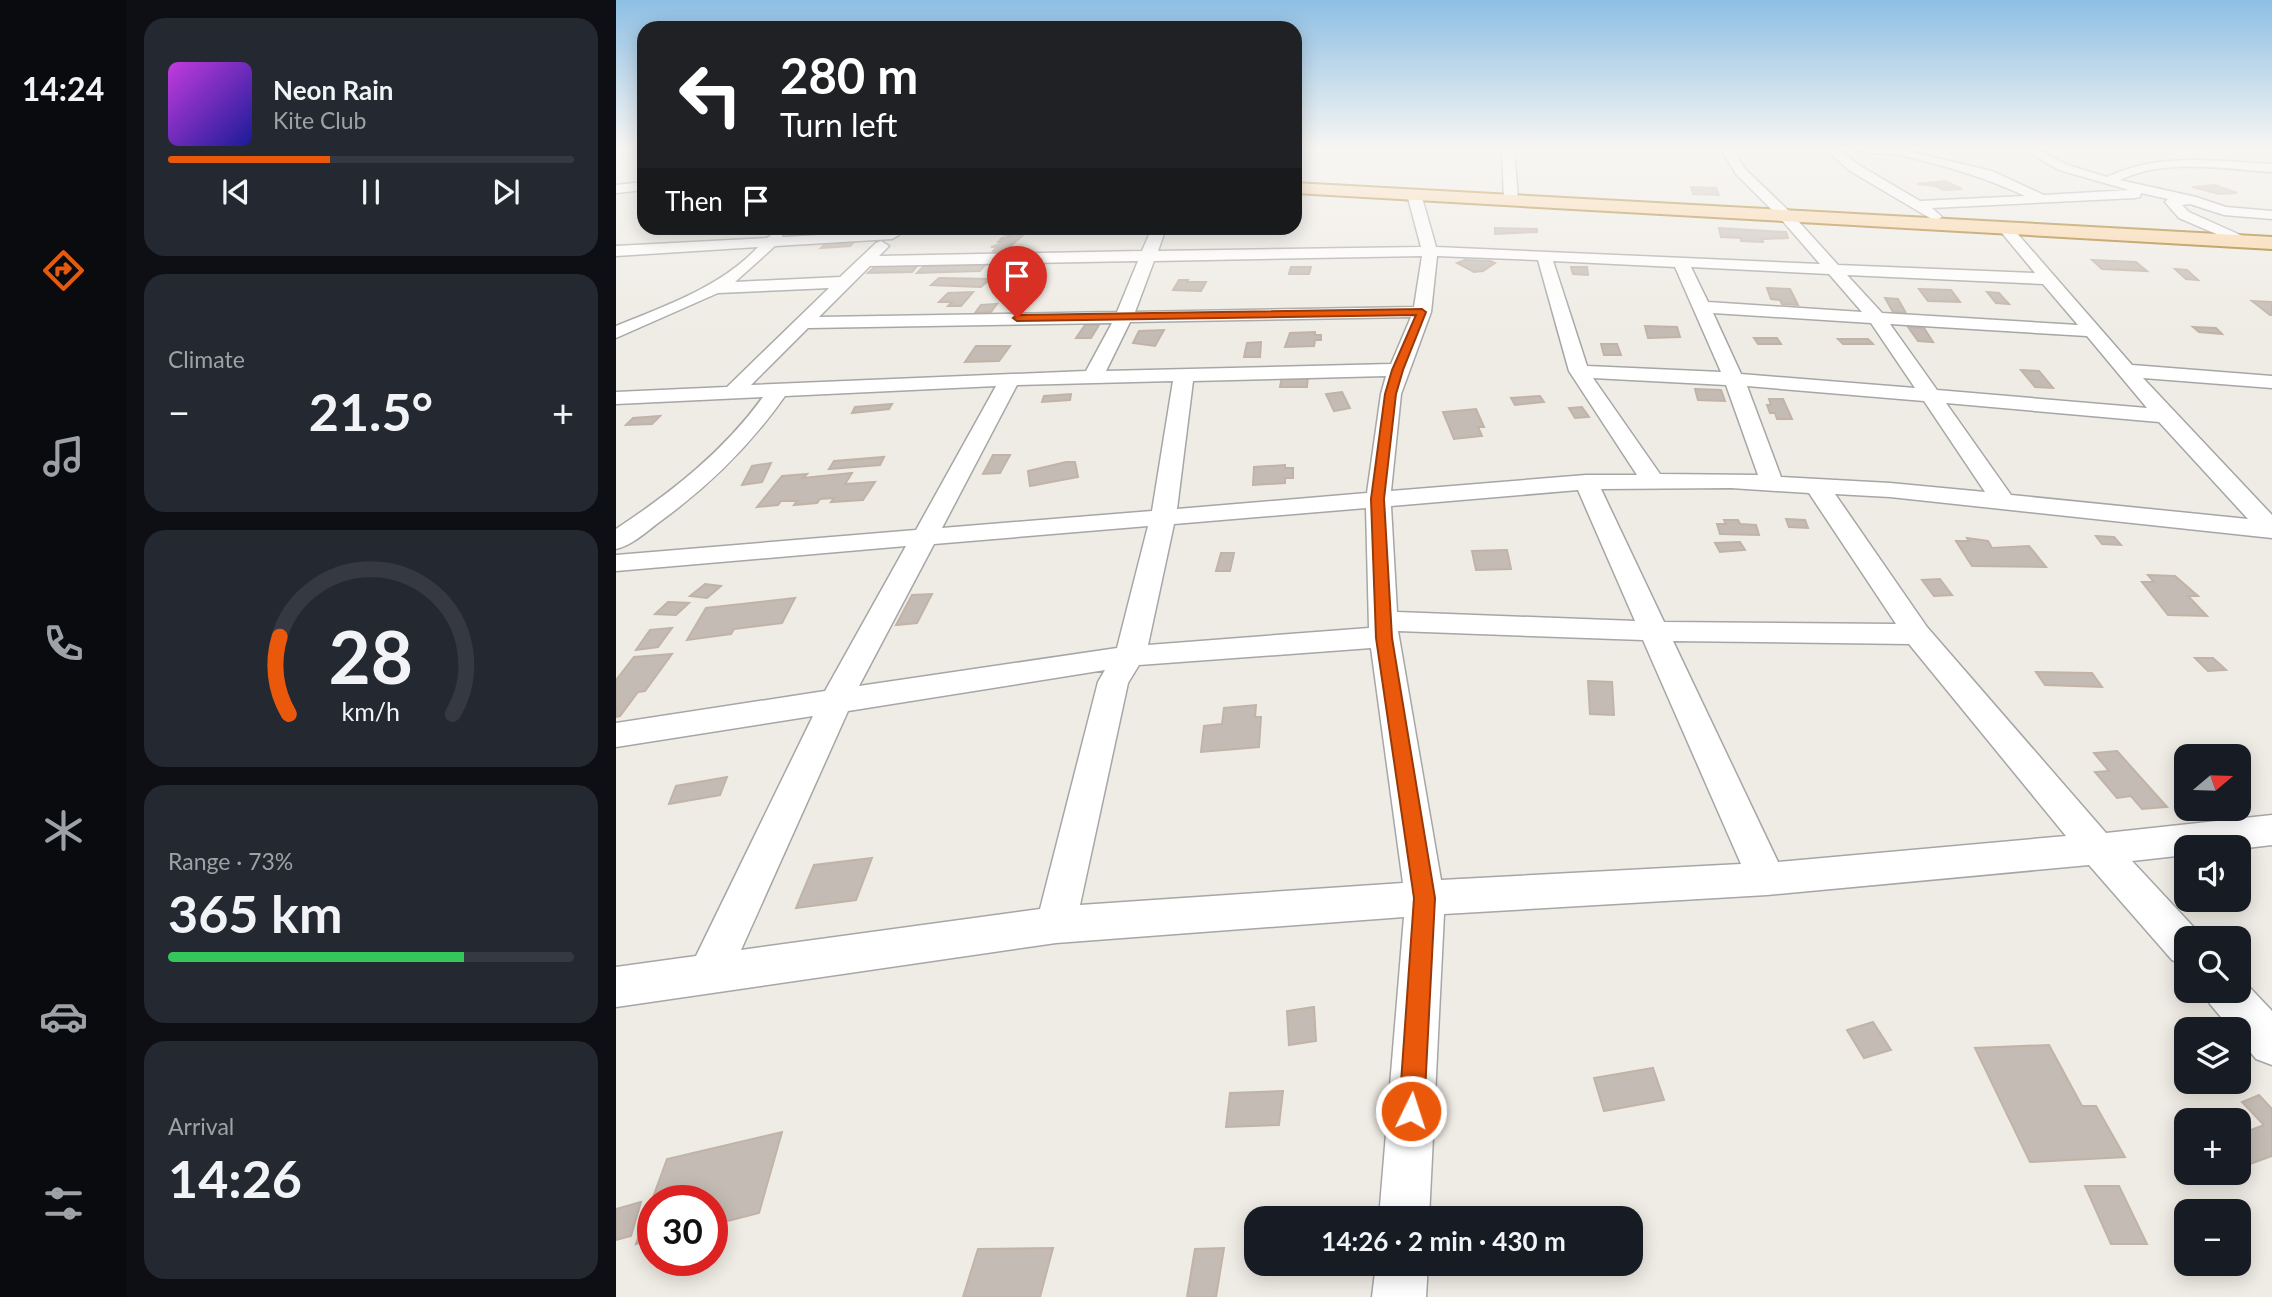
<!DOCTYPE html>
<html lang="en">
<head>
<meta charset="utf-8">
<style>
	body { margin:0; font-family:Lato,sans-serif; background:#242831; color:#f1f3f6; height:100vh; display:flex; flex-direction:column; font-size:26px; white-space:nowrap }
	* { box-sizing:border-box; margin:0 }
	p { font-size:23px; color:#9ea1a6 }
	.icon { flex:none; width:38px; height:38px; fill:none; stroke:currentColor; stroke-width:2; stroke-linecap:round; stroke-linejoin:round }
	.map { position:relative; flex:1; overflow:hidden }
	.details { display:flex; flex-direction:column; gap:18px; padding:18px; background:#0d0f14; width:490px }
	.details>* { flex:none }
	.banner { position:absolute; left:21px; top:21px; width:665px; height:214px; border-radius:21px; box-shadow:0 4px 18px #0003; background:#202124; color:#fff; overflow:hidden }
	.needle { width:46px; rotate:71deg }
	.controls { position:absolute; left:1558px; top:744px; display:grid; gap:14px }
	.controls a { display:grid; place-items:center; width:77px; height:77px; border-radius:14px; background:#171b24; box-shadow:0 4px 18px #0003; font-size:35px }
	.speed { position:absolute; left:21px; top:1185px; display:flex; gap:14px; font-size:35px; font-weight:700; text-align:center }
	.speed>* { display:grid; place-content:center; width:91px; height:91px; border-radius:50%; background:#171b24; box-shadow:0 4px 18px #0003; line-height:1 }
	.speed .limit { border:10px solid #d22; background:#fff; color:#111 }
	.pin { position:absolute; display:grid; place-items:center; width:60px; height:60px; color:#fff; margin:-72px -30px; border-radius:50% 50% 50% 0; rotate:-45deg; box-shadow:0 0 7px #0007 }
	.pin .icon { rotate:45deg }
	.me { position:absolute; width:77px; margin:-38px; rotate:4deg; stroke-linejoin:round; filter:drop-shadow(0 0 5px #0008) }
	.turn { display:flex; align-items:center; gap:24px; height:147px; padding:0 28px; font-size:32px }
	.turn .icon { width:91px; height:91px; stroke-width:2.5 }
	.turn b { display:block; font-size:49px; line-height:60px }
	.then { display:flex; align-items:center; height:66px; padding:0 28px; background:#0003; gap:14px; font-size:26px }
	.big { font-size:52px; font-weight:700; line-height:1.1 }
	.details .widget { flex:1; display:flex; flex-direction:column; justify-content:center; gap:10px; min-width:0; padding:0 24px; border-radius:21px; background:#242831 }
	.details .dial { align-items:center; gap:0 }
	.dial svg { height:182px; overflow:visible; fill:none; stroke:#363941; stroke-width:7; stroke-linecap:round; text-anchor:middle }
	.dial text { fill:#f1f3f6; stroke:none }
	.song { display:flex; align-items:center; gap:21px }
	.cover { width:84px; height:84px; border-radius:10px; background:linear-gradient(135deg,hsl(290 70% 55%),hsl(240 70% 35%)) }
	.played { height:7px; border-radius:4px; background:linear-gradient(90deg,#ea580c 40%,#363941 40%) }
	.keys { display:flex; justify-content:space-around; direction:ltr }
	.heat { display:flex; justify-content:space-between; align-items:center; font-size:38px; direction:ltr }
	.charge { height:10px; border-radius:5px; background:linear-gradient(90deg,#34c759 73%,#363941 0) }
	.trip { position:absolute; left:628px; top:1206px; width:399px; height:70px; border-radius:21px; background:#171b24; box-shadow:0 4px 18px #0003; font-weight:700; line-height:70px; text-align:center }
	main { display:flex; flex:1; min-height:0 }
	.tabs { display:flex; flex-direction:column; width:126px; justify-content:space-around; align-items:center; background:#090b0e; color:#9ea1a6 }
	.tabs .icon { width:49px; height:49px }
	.tabs .active { color:#ea580c }
	.tabs b { font-size:32px; color:#f1f3f6 }
	.map>svg:first-child { display:block }
	.building { fill:#c4bcb4; stroke:#c1b3a7; stroke-width:2 }
	.lines { fill:none; stroke-linecap:round; stroke-linejoin:round }
	.minor-casing { stroke:#a6a6a6; stroke-width:3 }
	.primary-casing { stroke:#976602; stroke-width:4 }
	.minor { fill:#fff; fill-rule:evenodd }
	.primary { fill:#fbd39f; fill-rule:evenodd }
	.route { fill:#ea580c; stroke:#983908; stroke-width:2 }
</style>
</head>
<body>
<main>
<nav class="tabs">
<b>14:24</b>
<svg class="icon active" aria-label="directions" viewBox="0 0 24 24"><path d="M12 3l9 9-9 9-9-9zM9 14v-3h6M13 9l2 2-2 2"/></svg>
<svg class="icon" aria-label="music" viewBox="0 0 24 24"><path d="M9 18V5l10-2v13"/><circle cx="6" cy="18" r="3"/><circle cx="16" cy="16" r="3"/></svg>
<svg class="icon" aria-label="phone" viewBox="0 0 24 24"><path d="M5 4h4l2 5-3 2q2 4 5 5l2-3 5 2v4C11 20 4 13 5 4z"/></svg>
<svg class="icon" aria-label="climate" viewBox="0 0 24 24"><path d="M12 3v18M4 7l16 10M4 17L20 7"/></svg>
<svg class="icon" aria-label="car" viewBox="0 0 24 24"><path d="M5 17H2v-5l4-1 3-4h7l3 4 3 1v5h-3M9 17h6M6 11h13"/><circle cx="7" cy="17" r="2"/><circle cx="17" cy="17" r="2"/></svg>
<svg class="icon" aria-label="filters" viewBox="0 0 24 24"><path d="M4 7h16M4 17h16"/><circle cx="9" cy="7" r="2"/><circle cx="15" cy="17" r="2"/></svg>
</nav>
<section class="details">
<div class="widget">
<div class="song"><i class="cover"></i><div><b>Neon Rain</b><p>Kite Club</p></div></div>
<div class="played"></div>
<div class="keys"><svg class="icon" aria-label="previous" viewBox="0 0 24 24"><path d="M18 5L8 12l10 7zM5 5v14"/></svg><svg class="icon" aria-label="pause" viewBox="0 0 24 24"><path d="M8 5v14M16 5v14"/></svg><svg class="icon" aria-label="next" viewBox="0 0 24 24"><path d="M6 5l10 7-10 7zM19 5v14"/></svg></div>
</div>
<div class="widget"><p>Climate</p>
<div class="heat"><a>−</a><b class="big">21.5°</b><a>+</a></div>
</div>
<div class="widget dial"><svg viewBox="0 0 100 80">
<path d="M14 69A42 42 0 1 1 86 69"/>
<path d="M14 69A42 42 0 0 1 10 35" stroke="#ea580c"/>
<text x="50" y="56" font-size="32" font-weight="700">28</text>
<text x="50" y="72" font-size="11">km/h</text>
</svg></div>
<div class="widget"><p>Range · 73%</p><b class="big">365 km</b><div class="charge"></div></div>
<div class="widget"><p>Arrival</p><b class="big">14:26</b></div>
</section>
<div class="map">
<svg width="1656" height="1297" viewBox="0 0 1656 1297">
	<rect width="100%" height="100%" fill="#efece5"/>
	<!-- building -->
	<g class="building">
		<path d="M1329 181 1346 189 1328 190 1319 186 1301 184Z"/>
		<path d="M1599 185 1621 193 1603 194 1576 187Z"/>
		<path d="M1075 187 1100 188 1103 195 1077 194Z"/>
		<path d="M404 228H430L426 231H412L392 248H398L389 253 377 251 381 247H375L384 244 386 242H382L386 238H390L395 235H390L399 230H395L397 229Z"/>
		<path d="M473 228H508L505 232H469Z"/>
		<path d="M879 228 921 229V232L879 234Z"/>
		<path d="M1103 228 1170 232 1172 238 1146 239 1147 242 1125 241V238L1105 237Z"/>
		<path d="M238 242 234 246 205 248 209 244Z"/>
		<path d="M849 260 874 261 879 263 867 271 858 272 841 263Z"/>
		<path d="M1476 260 1520 262 1531 271 1486 269Z"/>
		<path d="M302 265 296 272 252 273 260 266Z"/>
		<path d="M369 265 364 271 301 273 308 266Z"/>
		<path d="M675 267H695L693 274H673Z"/>
		<path d="M955 267H971L972 275 957 274Z"/>
		<path d="M1559 269 1571 270 1582 280 1570 279Z"/>
		<path d="M323 278 374 279 365 287 315 285Z"/>
		<path d="M563 280H572L571 282H590L585 291 557 290Z"/>
		<path d="M1151 288 1174 289 1182 305 1166 304 1164 300 1155 299Z"/>
		<path d="M1303 289 1335 290 1344 302 1312 301Z"/>
		<path d="M357 292 345 306H332L336 302H323L332 293Z"/>
		<path d="M1371 292 1383 293 1393 304 1380 303Z"/>
		<path d="M1269 298 1282 299 1290 313 1277 312Z"/>
		<path d="M1636 301 1656 302V315H1654Z"/>
		<path d="M381 304 375 312 359 313 365 305Z"/>
		<path d="M469 325H483L475 338H460Z"/>
		<path d="M1029 326 1061 327 1064 337 1032 338Z"/>
		<path d="M1292 327 1308 328 1317 342 1302 341Z"/>
		<path d="M1577 327 1600 328 1606 334 1583 332Z"/>
		<path d="M548 330 539 346 517 343 523 331Z"/>
		<path d="M699 332V335H705V340H699L698 346 669 347 674 333Z"/>
		<path d="M1138 338H1161L1165 344H1142Z"/>
		<path d="M1222 339H1252L1257 344H1227Z"/>
		<path d="M645 342 644 357H628L631 343Z"/>
		<path d="M985 344H1001L1005 355H988Z"/>
		<path d="M360 346H394L383 361 349 362Z"/>
		<path d="M1405 370 1423 371 1437 388 1419 387Z"/>
		<path d="M692 376 691 387H664L666 377Z"/>
		<path d="M1079 389 1105 390 1109 401 1082 400Z"/>
		<path d="M726 392 734 408 718 411 710 394Z"/>
		<path d="M455 394 454 400 426 402 428 396Z"/>
		<path d="M924 396 928 402 899 405 895 398Z"/>
		<path d="M1153 399H1167L1176 419H1161L1159 413H1154L1151 405H1155Z"/>
		<path d="M276 404 273 409 236 413 239 407Z"/>
		<path d="M966 407 973 417 959 418 953 408Z"/>
		<path d="M860 409 868 427H862L866 436 838 439 827 412Z"/>
		<path d="M44 416 36 424 10 425 17 418Z"/>
		<path d="M377 455H394L384 473 367 474Z"/>
		<path d="M268 457 264 465 213 469 218 461Z"/>
		<path d="M450 462H459L462 477 414 486 412 471Z"/>
		<path d="M155 463 146 482 126 485 136 466Z"/>
		<path d="M669 465V468H677V478H669V483L637 485 638 467Z"/>
		<path d="M236 473 229 484 259 482 247 500 215 502 218 498 204 499 201 503 178 505 181 501H165L162 505 141 507 166 476 191 474 187 478Z"/>
		<path d="M1170 519 1189 520 1192 528 1173 527Z"/>
		<path d="M1108 520H1122L1124 524 1140 525 1143 535 1104 534 1101 524H1110Z"/>
		<path d="M1480 536 1498 537 1505 545 1486 544Z"/>
		<path d="M1351 538 1372 541 1376 548 1413 546 1430 567 1356 566 1340 541H1353Z"/>
		<path d="M1124 542 1129 550 1104 552 1099 543Z"/>
		<path d="M891 550 895 569 860 570 856 551Z"/>
		<path d="M605 553H618L614 571H600Z"/>
		<path d="M1532 575 1559 576 1582 596H1572L1591 616 1552 615 1526 582H1538Z"/>
		<path d="M1324 579 1336 595 1318 596 1306 580Z"/>
		<path d="M89 584 105 586 91 598 74 596Z"/>
		<path d="M316 594 301 623 280 625 296 595Z"/>
		<path d="M179 598 166 623 118 629 115 634 71 640 90 608Z"/>
		<path d="M52 602 73 603 60 615 39 614Z"/>
		<path d="M56 628 42 647 20 650 34 630Z"/>
		<path d="M56 654 29 691 22 692 4 716 0 717V680L18 657Z"/>
		<path d="M1579 658H1597L1610 670 1592 671Z"/>
		<path d="M1420 672 1476 673 1486 687 1429 685Z"/>
		<path d="M972 681 996 682 998 715 974 714Z"/>
		<path d="M640 705 639 717H645L643 747 585 752 588 726 606 724 608 708Z"/>
		<path d="M1501 751 1551 807 1526 809 1515 796 1501 798 1479 772 1493 771 1478 753Z"/>
		<path d="M111 777 104 795 53 804 60 786Z"/>
		<path d="M256 858 240 900 180 908 198 865Z"/>
		<path d="M698 1007 700 1041 673 1045 671 1011Z"/>
		<path d="M1257 1022 1275 1050 1248 1058 1231 1030Z"/>
		<path d="M1433 1045 1466 1106H1480L1509 1157 1414 1162 1359 1048Z"/>
		<path d="M1037 1068 1048 1100 988 1111 978 1078Z"/>
		<path d="M667 1091 663 1125 610 1127 614 1093Z"/>
		<path d="M1643 1095 1656 1109V1156L1631 1165 1622 1155V1135L1648 1125 1626 1102Z"/>
		<path d="M166 1132 143 1213 96 1225V1200H37V1239L20 1244 51 1159Z"/>
		<path d="M1469 1186H1503L1531 1244H1495Z"/>
		<path d="M25 1202 15 1236 0 1240V1209Z"/>
		<path d="M437 1248 424 1297H347L362 1249Z"/>
		<path d="M608 1248 600 1297H571L579 1249Z"/>
	</g>
	<g class="lines">
		<defs>
			<g id="minor">
				<path d="M886 148H898L902 200 895 204 888 200Z"/>
				<path d="M1104 148H1116L1129 169 1174 212 1222 265 1419 273 1381 227 1383 224H1393L1516 365 1656 376V388L1527 378 1656 515V538L1274 497 1219 494 1311 627 1490 833 1656 815V845L1622 849 1570 847V855L1516 861 1584 934 1586 938H1570V966L1556 960 1473 865 1151 895 828 914 813 1218H763L788 917 440 943 0 1007V967L80 956 197 716 0 747V723L209 691 290 546 0 571V555L300 530 380 386 169 396C133 447 92 487 42 523 29 533 16 545 0 549V529C56 492 107 452 147 397L0 404V392L111 387 213 288 102 293 0 338V326C49 306 105 287 142 247L0 256V246L151 238 160 232 165 233 167 237 276 231 283 235 276 239 159 246 119 282 224 277 260 243 265 241 273 246 263 256 526 251 536 228H550L542 251 805 247 791 194 798 190 805 194 820 247 1204 264 1164 218 1120 174ZM806 256 798 307 519 312 538 261ZM821 256 922 260 953 371 1021 475H970L775 491 785 394 815 312ZM522 261 501 312 203 317 254 266ZM937 261 1059 267 1105 372 971 366ZM1075 267 1213 274 1246 312 1092 302ZM1231 275 1427 284 1462 325 1266 313ZM1097 313 1255 323 1299 388 1125 374ZM795 317 775 364 490 371 514 322ZM496 323 470 371 135 385 192 328ZM1274 324 1471 336 1531 408 1321 390ZM770 376 765 394 751 493 561 509 577 381ZM977 378 1110 385 1142 475 1044 474ZM557 381 536 511 326 528 401 385ZM1131 386 1308 401 1369 492 1274 483 1165 477ZM1330 403 1543 422 1632 519 1395 495ZM1115 488 1193 493 1280 624 1048 622 985 489ZM962 490 1019 621 781 612 775 506ZM750 508 753 628 532 645 558 524ZM532 526 501 648 243 686 318 544ZM782 631 1027 640 1125 864 825 880ZM1057 641 1293 644 1450 836 1162 862ZM755 648 787 883 464 905 512 683 523 665ZM489 670 482 682 424 909 125 950 232 711Z"/>
				<path d="M1208 148H1221L1243 165 1304 201 1409 196C1369 177 1327 165 1284 155 1271 152 1251 156 1241 148H1291L1295 152 1376 171 1428 195 1513 190 1443 170 1405 148H1419L1452 165 1491 177C1543 152 1600 161 1656 164V172C1607 169 1550 158 1504 180L1580 197 1610 207 1656 211V219L1608 215 1574 204 1566 205 1573 212 1631 238 1633 241 1626 245 1563 218 1549 202 1552 199 1525 193 1524 197 1519 198 1316 208 1326 217 1319 221 1234 171Z"/>
				<path d="M28 182V190L0 193V185Z"/>
				<path d="M1622 975 1656 1011V1065L1640 1059 1622 1037V1029H1615L1594 1004 1588 990H1622Z"/>
				<path d="M760 1264H812L810 1297H756Z"/>
			</g>
			<path id="primary" d="M679 183 1656 237V249L679 193Z"/>
		</defs>
		<!-- minor casing -->
		<use href="#minor" class="minor-casing"/>
		<!-- primary casing -->
		<use href="#primary" class="primary-casing"/>
		<!-- minor -->
		<use href="#minor" class="minor"/>
		<!-- primary -->
		<use href="#primary" class="primary"/>
	</g>
	<!-- sky -->
	<linearGradient id="sky" x2="0" y2="1"><stop stop-color="#8dbfe4"/><stop offset="0.45" stop-color="#f8f6f3"/><stop offset="1" stop-color="#f8f6f3" stop-opacity="0"/></linearGradient>
	<rect width="1656" height="329" fill="url(#sky)"/>
	<!-- route -->
	<path class="route" d="M806 309 810 312 787 370 780 394 768 499 776 638 819 898 808 1111 804 1120 795 1124 786 1120 783 1111 798 898 760 638 755 499 769 394 776 370 800 315 401 321 397 318 401 315Z"/>
</svg>
<div class="controls">
<a><svg class="needle" viewBox="-14 -14 28 28"><path d="M0-13l5 13h-10z" fill="#e53935"/><path d="M0 13l5-13h-10z" fill="#9ea1a6"/></svg></a>
<a><svg class="icon" aria-label="sound" viewBox="0 0 24 24"><path d="M4 9h4l5-4v14l-5-4H4zM17 9q2 3 0 6"/></svg></a>
<a><svg class="icon" aria-label="search" viewBox="0 0 24 24"><circle cx="10" cy="10" r="6"/><path d="M15 15l6 6"/></svg></a>
<a><svg class="icon" aria-label="layers" viewBox="0 0 24 24"><path d="M12 4l9 5-9 5-9-5zM3 14l9 5 9-5"/></svg></a>
<a>+</a>
<a>−</a>
</div>
<div class="speed"><div class="limit">30</div></div>
<div class="pin" style="left:401px;top:318px;background:#d93025"><svg class="icon" aria-label="arrive" viewBox="0 0 24 24"><path d="M6 21V4h12l-3 4 3 4H6"/></svg></div>
<svg class="me" style="left:795px;top:1111px" viewBox="-20 -20 40 40"><circle r="17" fill="#ea580c" stroke="#fff" stroke-width="3"/><path d="M0-11L8 9 0 5-8 9z" fill="#fff"/></svg>
<div class="trip">14:26 · 2 min · 430 m</div>
<div class="banner">
<div class="turn"><svg class="icon" aria-label="left" viewBox="0 0 24 24"><path d="M17 20v-9H6M10 6l-5 5 5 5"/></svg><div><b>280 m</b>Turn left</div></div>
<div class="then">Then<svg class="icon" aria-label="arrive" viewBox="0 0 24 24"><path d="M6 21V4h12l-3 4 3 4H6"/></svg></div>
</div>
</div>
</main>
</body>
</html>
